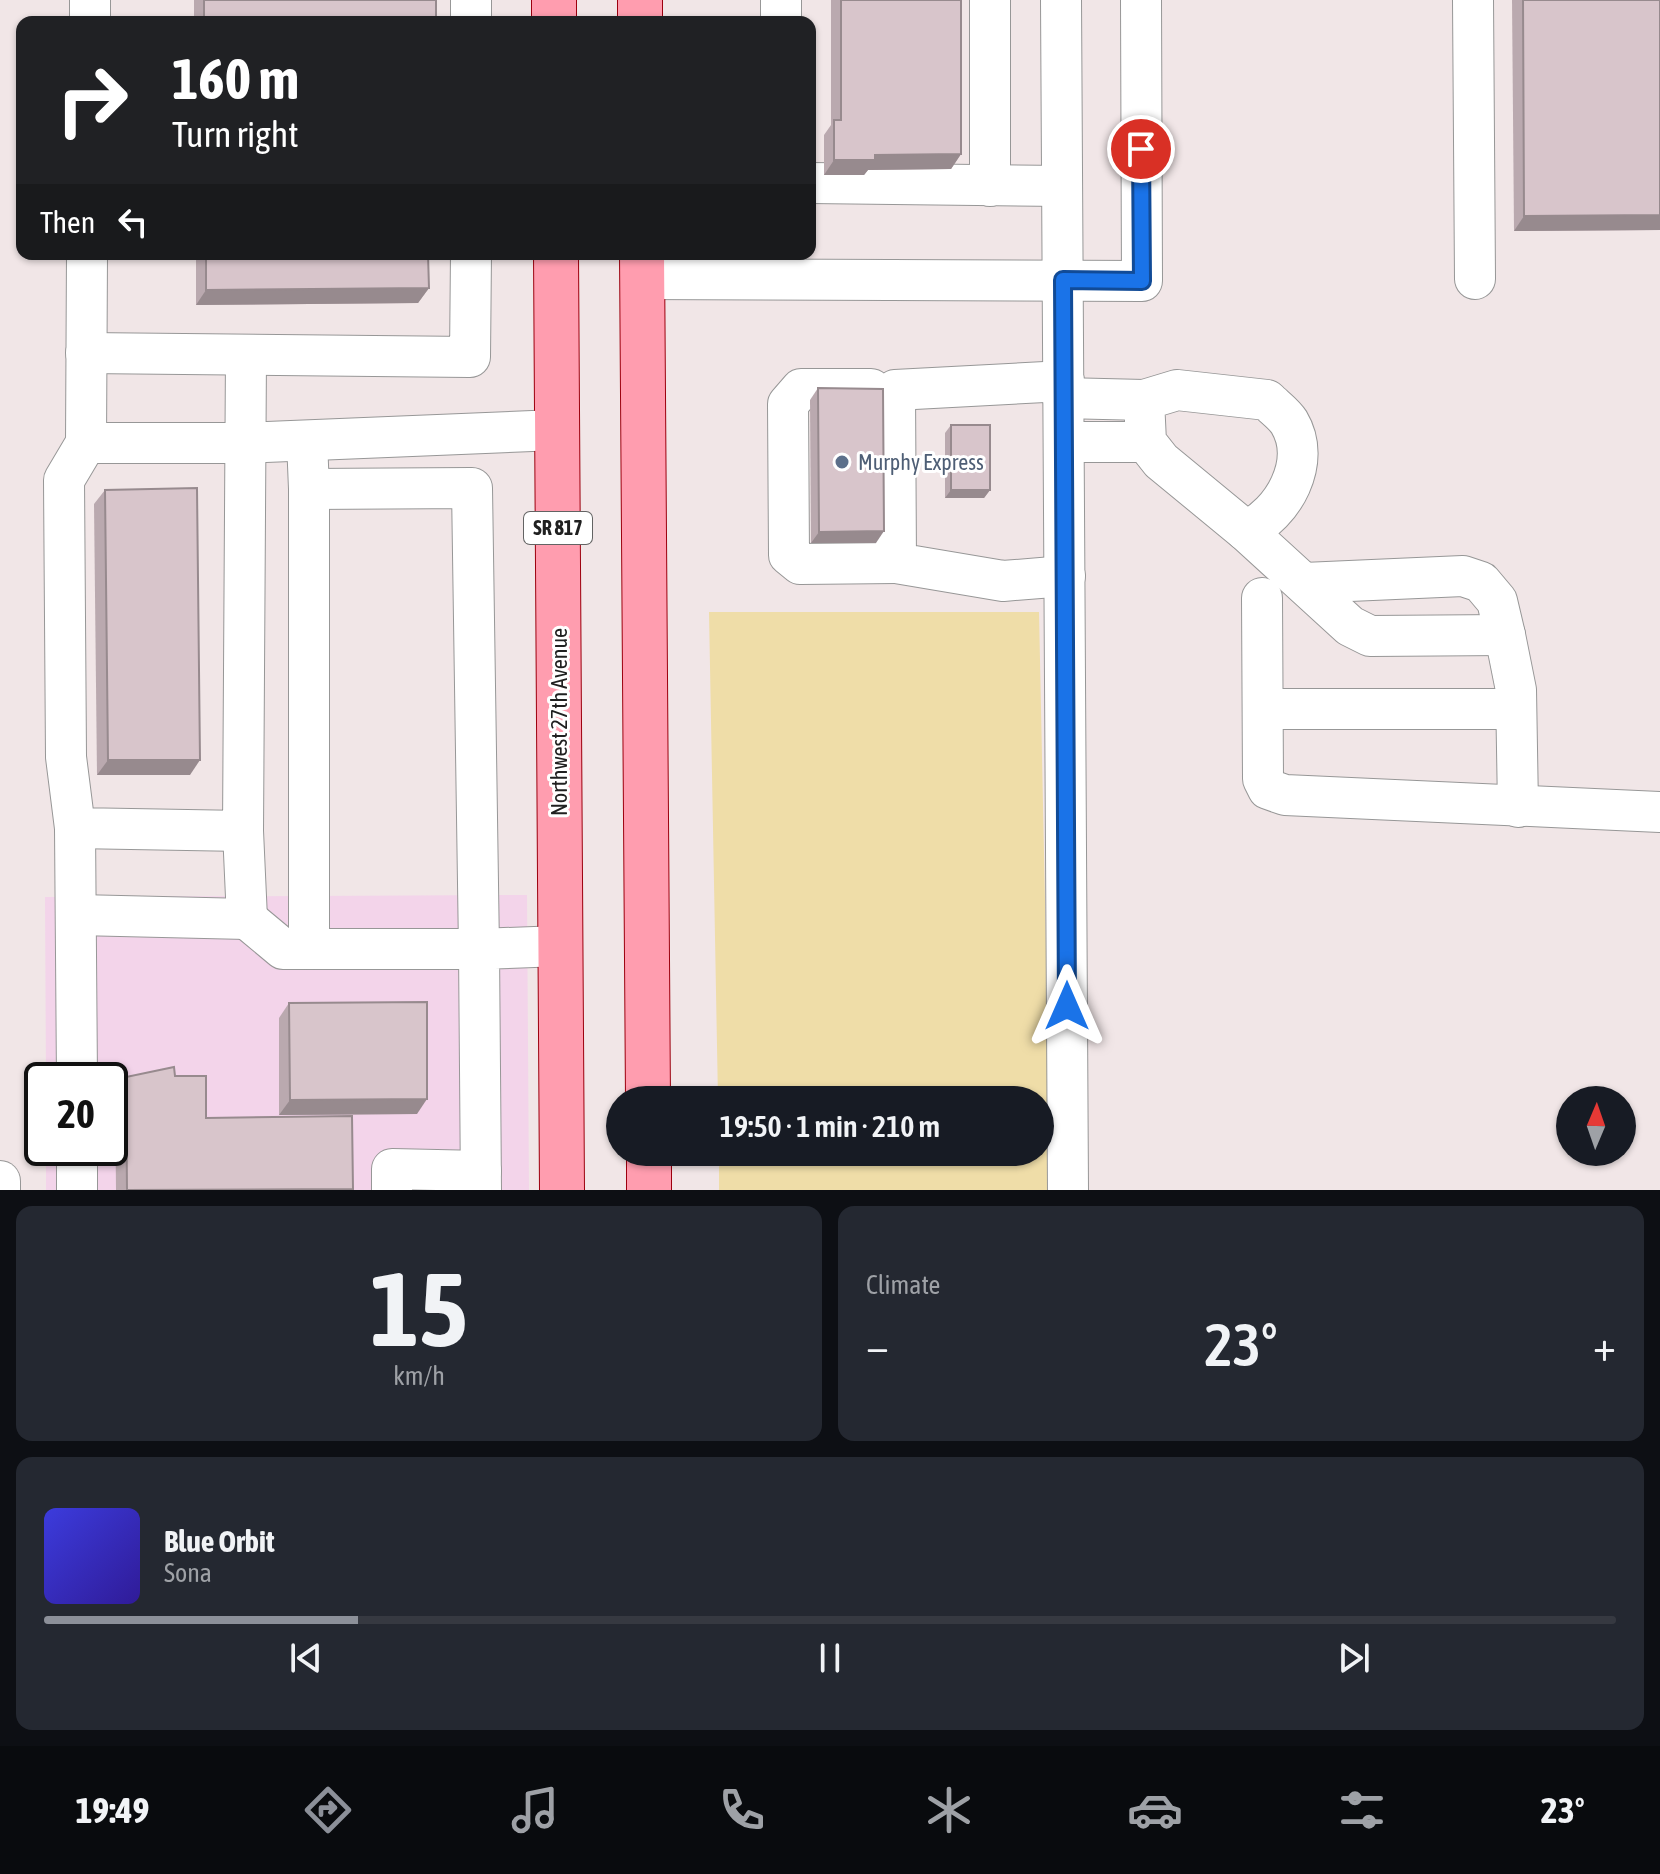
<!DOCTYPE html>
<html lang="en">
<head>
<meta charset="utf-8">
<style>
	body { margin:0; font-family:"Asap Condensed",sans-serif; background:#242831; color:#f1f3f6; height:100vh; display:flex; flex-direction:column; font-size:30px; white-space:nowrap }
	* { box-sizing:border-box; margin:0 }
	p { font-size:26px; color:#9ea1a6 }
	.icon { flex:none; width:44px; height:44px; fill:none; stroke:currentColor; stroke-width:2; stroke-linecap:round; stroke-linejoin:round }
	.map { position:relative; height:1190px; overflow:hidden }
	.details { display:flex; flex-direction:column; gap:16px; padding:16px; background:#0d0f14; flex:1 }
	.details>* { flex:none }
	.hud { position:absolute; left:16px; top:16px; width:800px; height:244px; border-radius:16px; box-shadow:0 2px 6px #0004; background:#202124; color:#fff; overflow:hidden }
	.needle { width:52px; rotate:2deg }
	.fabs { position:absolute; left:1556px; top:1086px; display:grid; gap:16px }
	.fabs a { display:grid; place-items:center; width:80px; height:80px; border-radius:50%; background:#171b24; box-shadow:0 2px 6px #0004; font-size:40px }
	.speed { position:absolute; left:24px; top:1062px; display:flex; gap:16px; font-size:40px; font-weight:700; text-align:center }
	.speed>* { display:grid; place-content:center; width:104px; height:104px; border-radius:50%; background:#171b24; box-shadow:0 2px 6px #0004; line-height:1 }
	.speed .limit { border:4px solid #111; border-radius:12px; background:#fff; color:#111 }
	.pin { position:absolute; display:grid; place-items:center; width:68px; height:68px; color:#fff; margin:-34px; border:4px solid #fff; border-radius:50%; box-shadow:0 2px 8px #0007 }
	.me { position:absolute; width:88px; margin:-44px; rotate:0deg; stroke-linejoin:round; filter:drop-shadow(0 0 6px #0008) }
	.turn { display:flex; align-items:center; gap:28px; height:168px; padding:0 24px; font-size:36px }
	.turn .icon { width:104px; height:104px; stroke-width:2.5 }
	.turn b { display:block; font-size:56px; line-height:68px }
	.then { display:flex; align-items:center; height:76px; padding:0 24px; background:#0003; gap:16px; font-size:30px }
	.big { font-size:60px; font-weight:600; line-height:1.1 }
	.details .card { flex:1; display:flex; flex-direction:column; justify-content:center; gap:12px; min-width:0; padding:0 28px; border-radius:16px; background:#242831 }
	.details .dial { align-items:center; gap:0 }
	.dial b { font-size:104px; line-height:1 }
	.song { display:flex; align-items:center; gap:24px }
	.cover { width:96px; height:96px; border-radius:12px; background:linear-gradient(135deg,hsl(240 70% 55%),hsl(250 70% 35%)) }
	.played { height:8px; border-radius:4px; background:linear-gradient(90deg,#8c9099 20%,#363941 20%) }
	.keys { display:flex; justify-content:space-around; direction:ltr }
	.heat { display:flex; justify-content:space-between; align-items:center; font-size:44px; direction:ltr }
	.details .tiles { flex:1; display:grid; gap:16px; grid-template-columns:1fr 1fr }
	.card:last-child { grid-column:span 2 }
	.trip { position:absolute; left:606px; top:1086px; width:448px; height:80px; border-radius:40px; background:#171b24; box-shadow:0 2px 6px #0004; font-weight:600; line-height:80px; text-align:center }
	.tab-bar { display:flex; height:128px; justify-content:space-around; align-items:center; background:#090b0e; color:#9ea1a6 }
	.tab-bar .icon { width:56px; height:56px }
	.tab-bar .current { color:#8c9099 }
	.tab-bar b { font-size:36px; color:#f1f3f6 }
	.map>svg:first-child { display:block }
	.commercial { fill:#f3d4ea }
	.grass { fill:#efdda8 }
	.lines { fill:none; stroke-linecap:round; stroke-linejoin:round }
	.minor-casing { stroke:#979797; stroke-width:42 }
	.major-casing { stroke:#9c000e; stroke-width:46 }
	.minor { stroke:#fff; stroke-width:40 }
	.major { stroke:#ff9daf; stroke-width:44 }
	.wall { fill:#baa9af }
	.shaded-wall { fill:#978a8e }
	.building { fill:#d8c5cb; stroke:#978a8e; stroke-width:2 }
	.route-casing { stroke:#114b97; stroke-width:20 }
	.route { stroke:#1a73e8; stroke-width:14 }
	.service-dot { fill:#5c6f8a; stroke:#fff; stroke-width:3 }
	.labels { text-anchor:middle; stroke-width:6; stroke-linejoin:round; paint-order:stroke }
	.shield { fill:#fff; stroke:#636363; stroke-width:2 }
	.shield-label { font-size:20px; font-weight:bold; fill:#202020 }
	.service-label { font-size:22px; fill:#4e5e75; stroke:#fff; text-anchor:start }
	.street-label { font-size:22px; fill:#202020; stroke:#fff }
</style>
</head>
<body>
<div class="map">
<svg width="1660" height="1190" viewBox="0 0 1660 1190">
	<rect width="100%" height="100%" fill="#f1e6e7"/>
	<!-- commercial -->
	<path class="commercial" d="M527 895 529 1190H46V1148H110V1080H46L45 897Z"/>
	<!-- grass -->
	<path class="grass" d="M709 612H1039L1051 1190H719V1152H1040V1100H718Z"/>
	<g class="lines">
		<defs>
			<g id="minor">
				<path d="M781 0V22"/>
				<path d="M1061 0 1068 1190"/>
				<path d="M1473 0 1475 279"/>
				<path d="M90 22V0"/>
				<path d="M471 22V0"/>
				<path d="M810 183 1062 186"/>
				<path d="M990 186V0"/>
				<path d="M87 254 86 443 64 480 66 757 75 828 243 831 246 355"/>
				<path d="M642 279 1142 281 1141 0"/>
				<path d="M86 353 470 357 471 254"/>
				<path d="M1064 381 895 390 896 563 1003 581 1065 576"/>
				<path d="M871 389H801L788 404 789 555 800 564 896 563"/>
				<path d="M1177 390 1267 400C1274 407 1284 414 1289 422 1313 462 1283 514 1246 531L1161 461 1146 442 1144 400Z"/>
				<path d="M1063 398 1144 400"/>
				<path d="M1064 442H1146"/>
				<path d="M86 443H244L557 430"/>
				<path d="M1246 531 1350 626 1370 636 1505 635"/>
				<path d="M1304 583 1463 576 1481 582 1497 601 1505 635 1516 690 1518 807"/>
				<path d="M1262 598 1263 779 1268 789 1285 795 1660 812"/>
				<path d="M1263 709H1516"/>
				<path d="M75 828 77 1080"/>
				<path d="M78 915 247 919 243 831"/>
				<path d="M247 919 283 949H479L472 488 309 489 307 441"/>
				<path d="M309 949V489"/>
				<path d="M0 1181V1190"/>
				<path d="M77 1190V1148"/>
				<path d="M392 1190V1169L481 1171"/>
				<path d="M481 1190 479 949 561 946"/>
			</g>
			<g id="major">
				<path d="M554 0V22"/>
				<path d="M640 0V22"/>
				<path d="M556 254 562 1190"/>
				<path d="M642 254 648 1100"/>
				<path d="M649 1152V1190"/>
			</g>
		</defs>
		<!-- minor casing -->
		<use href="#minor" class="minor-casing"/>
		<!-- major casing -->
		<use href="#major" class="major-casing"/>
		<!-- minor -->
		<use href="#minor" class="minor"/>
		<!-- major -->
		<use href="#major" class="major"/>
	</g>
	<!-- wall -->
	<g class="wall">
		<rect x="194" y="0" width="242" height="22"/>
		<path d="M831 0H961V154L951 169 868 170 864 175H824V135L831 125Z"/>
		<path d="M1512 0H1660V230L1514 231Z"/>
		<path d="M196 254H428L429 288 418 303 196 305Z"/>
		<path d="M818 388 876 543H811L810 400Z"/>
		<path d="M951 425 990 490 984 498H945V433Z"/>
		<path d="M105 490 190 775H97L94 504Z"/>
		<path d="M289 1003 417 1114 279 1115V1018Z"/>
		<path d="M175 1076 206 1118 352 1190H116L115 1091 126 1077Z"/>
	</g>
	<!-- shaded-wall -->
	<g class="shaded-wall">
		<path d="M961 154 951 169 868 170 864 175H824L834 160 875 155Z"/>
		<path d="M1660 215V230L1514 231 1524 216Z"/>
		<path d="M429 288 418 303 196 305 206 290Z"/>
		<path d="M951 490H990L984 498H945Z"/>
		<path d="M884 531 876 543H811L819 532Z"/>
		<path d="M108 760H200L190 775H97Z"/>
		<path d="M427 1099 417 1114 279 1115 290 1100Z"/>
	</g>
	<!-- building -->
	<g class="building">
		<rect x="204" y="0" width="232" height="22"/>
		<path d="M841 0H961V154L875 155V160H834V120H841Z"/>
		<path d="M1523 0H1660V215L1524 216Z"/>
		<path d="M206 254H428L429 288 206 290Z"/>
		<path d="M818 388 883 389 884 531 819 532Z"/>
		<rect x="951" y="425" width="39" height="65"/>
		<path d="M197 488 200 760H108L105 490Z"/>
		<path d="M427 1002V1099L290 1100 289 1003Z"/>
		<path d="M174 1067 175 1076H206V1118L352 1116 353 1189 127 1190 126 1077Z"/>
	</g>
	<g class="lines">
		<defs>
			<path id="route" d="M1067 1006 1063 280 1142 281 1141 149"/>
		</defs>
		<!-- route casing -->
		<use href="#route" class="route-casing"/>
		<!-- route -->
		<use href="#route" class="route"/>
	</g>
	<!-- markers -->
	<circle class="service-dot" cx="842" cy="462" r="8"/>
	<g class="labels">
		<!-- shield labels -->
		<rect class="shield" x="524" y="512" width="68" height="32" rx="6"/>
		<g class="shield-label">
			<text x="558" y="535">SR 817</text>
		</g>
		<!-- service labels -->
		<g class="service-label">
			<text x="858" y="470">Murphy Express</text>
		</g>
		<!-- street labels -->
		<g class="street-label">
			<text transform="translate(559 722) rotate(-90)" y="8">Northwest 27th Avenue</text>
		</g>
	</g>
</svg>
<div class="fabs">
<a><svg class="needle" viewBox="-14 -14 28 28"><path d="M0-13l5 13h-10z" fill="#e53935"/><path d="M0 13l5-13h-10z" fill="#9ea1a6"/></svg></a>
</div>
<div class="speed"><div class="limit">20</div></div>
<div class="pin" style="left:1141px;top:149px;background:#d93025"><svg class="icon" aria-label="arrive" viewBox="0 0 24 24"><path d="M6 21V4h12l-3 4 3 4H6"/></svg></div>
<svg class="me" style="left:1067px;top:1006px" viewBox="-20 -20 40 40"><path d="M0-17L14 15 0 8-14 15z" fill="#1a73e8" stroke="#fff" stroke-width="4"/></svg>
<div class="trip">19:50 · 1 min · 210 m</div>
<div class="hud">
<div class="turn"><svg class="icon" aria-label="right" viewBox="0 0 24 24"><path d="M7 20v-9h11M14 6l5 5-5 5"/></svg><div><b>160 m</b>Turn right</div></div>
<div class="then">Then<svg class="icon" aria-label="left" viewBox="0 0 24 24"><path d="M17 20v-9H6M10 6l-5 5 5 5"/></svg></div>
</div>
</div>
<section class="details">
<div class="tiles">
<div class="card dial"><b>15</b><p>km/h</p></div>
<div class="card"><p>Climate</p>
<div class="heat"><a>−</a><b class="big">23°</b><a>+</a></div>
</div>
<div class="card">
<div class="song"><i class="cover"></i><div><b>Blue Orbit</b><p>Sona</p></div></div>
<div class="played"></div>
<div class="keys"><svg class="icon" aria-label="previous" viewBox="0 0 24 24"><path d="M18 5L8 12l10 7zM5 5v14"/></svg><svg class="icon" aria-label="pause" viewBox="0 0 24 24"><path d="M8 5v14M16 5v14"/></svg><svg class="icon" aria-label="next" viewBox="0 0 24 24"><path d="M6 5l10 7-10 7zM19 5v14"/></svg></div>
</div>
</div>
</section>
<nav class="tab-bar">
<b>19:49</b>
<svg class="icon current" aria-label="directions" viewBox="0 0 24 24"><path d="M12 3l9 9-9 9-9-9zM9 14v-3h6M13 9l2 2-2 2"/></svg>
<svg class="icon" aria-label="music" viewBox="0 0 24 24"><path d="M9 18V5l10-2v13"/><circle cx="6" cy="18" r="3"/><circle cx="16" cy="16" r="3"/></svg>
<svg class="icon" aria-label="phone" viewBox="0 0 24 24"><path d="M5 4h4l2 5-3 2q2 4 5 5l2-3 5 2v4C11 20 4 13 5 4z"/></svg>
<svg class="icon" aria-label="climate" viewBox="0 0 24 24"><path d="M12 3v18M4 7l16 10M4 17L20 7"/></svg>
<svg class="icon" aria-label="car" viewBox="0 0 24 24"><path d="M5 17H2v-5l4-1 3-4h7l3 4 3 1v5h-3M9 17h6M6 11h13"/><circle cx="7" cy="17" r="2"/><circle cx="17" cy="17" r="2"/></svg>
<svg class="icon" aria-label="filters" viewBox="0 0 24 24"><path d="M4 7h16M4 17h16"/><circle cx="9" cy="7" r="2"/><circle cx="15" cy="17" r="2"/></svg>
<b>23°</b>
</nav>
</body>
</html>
